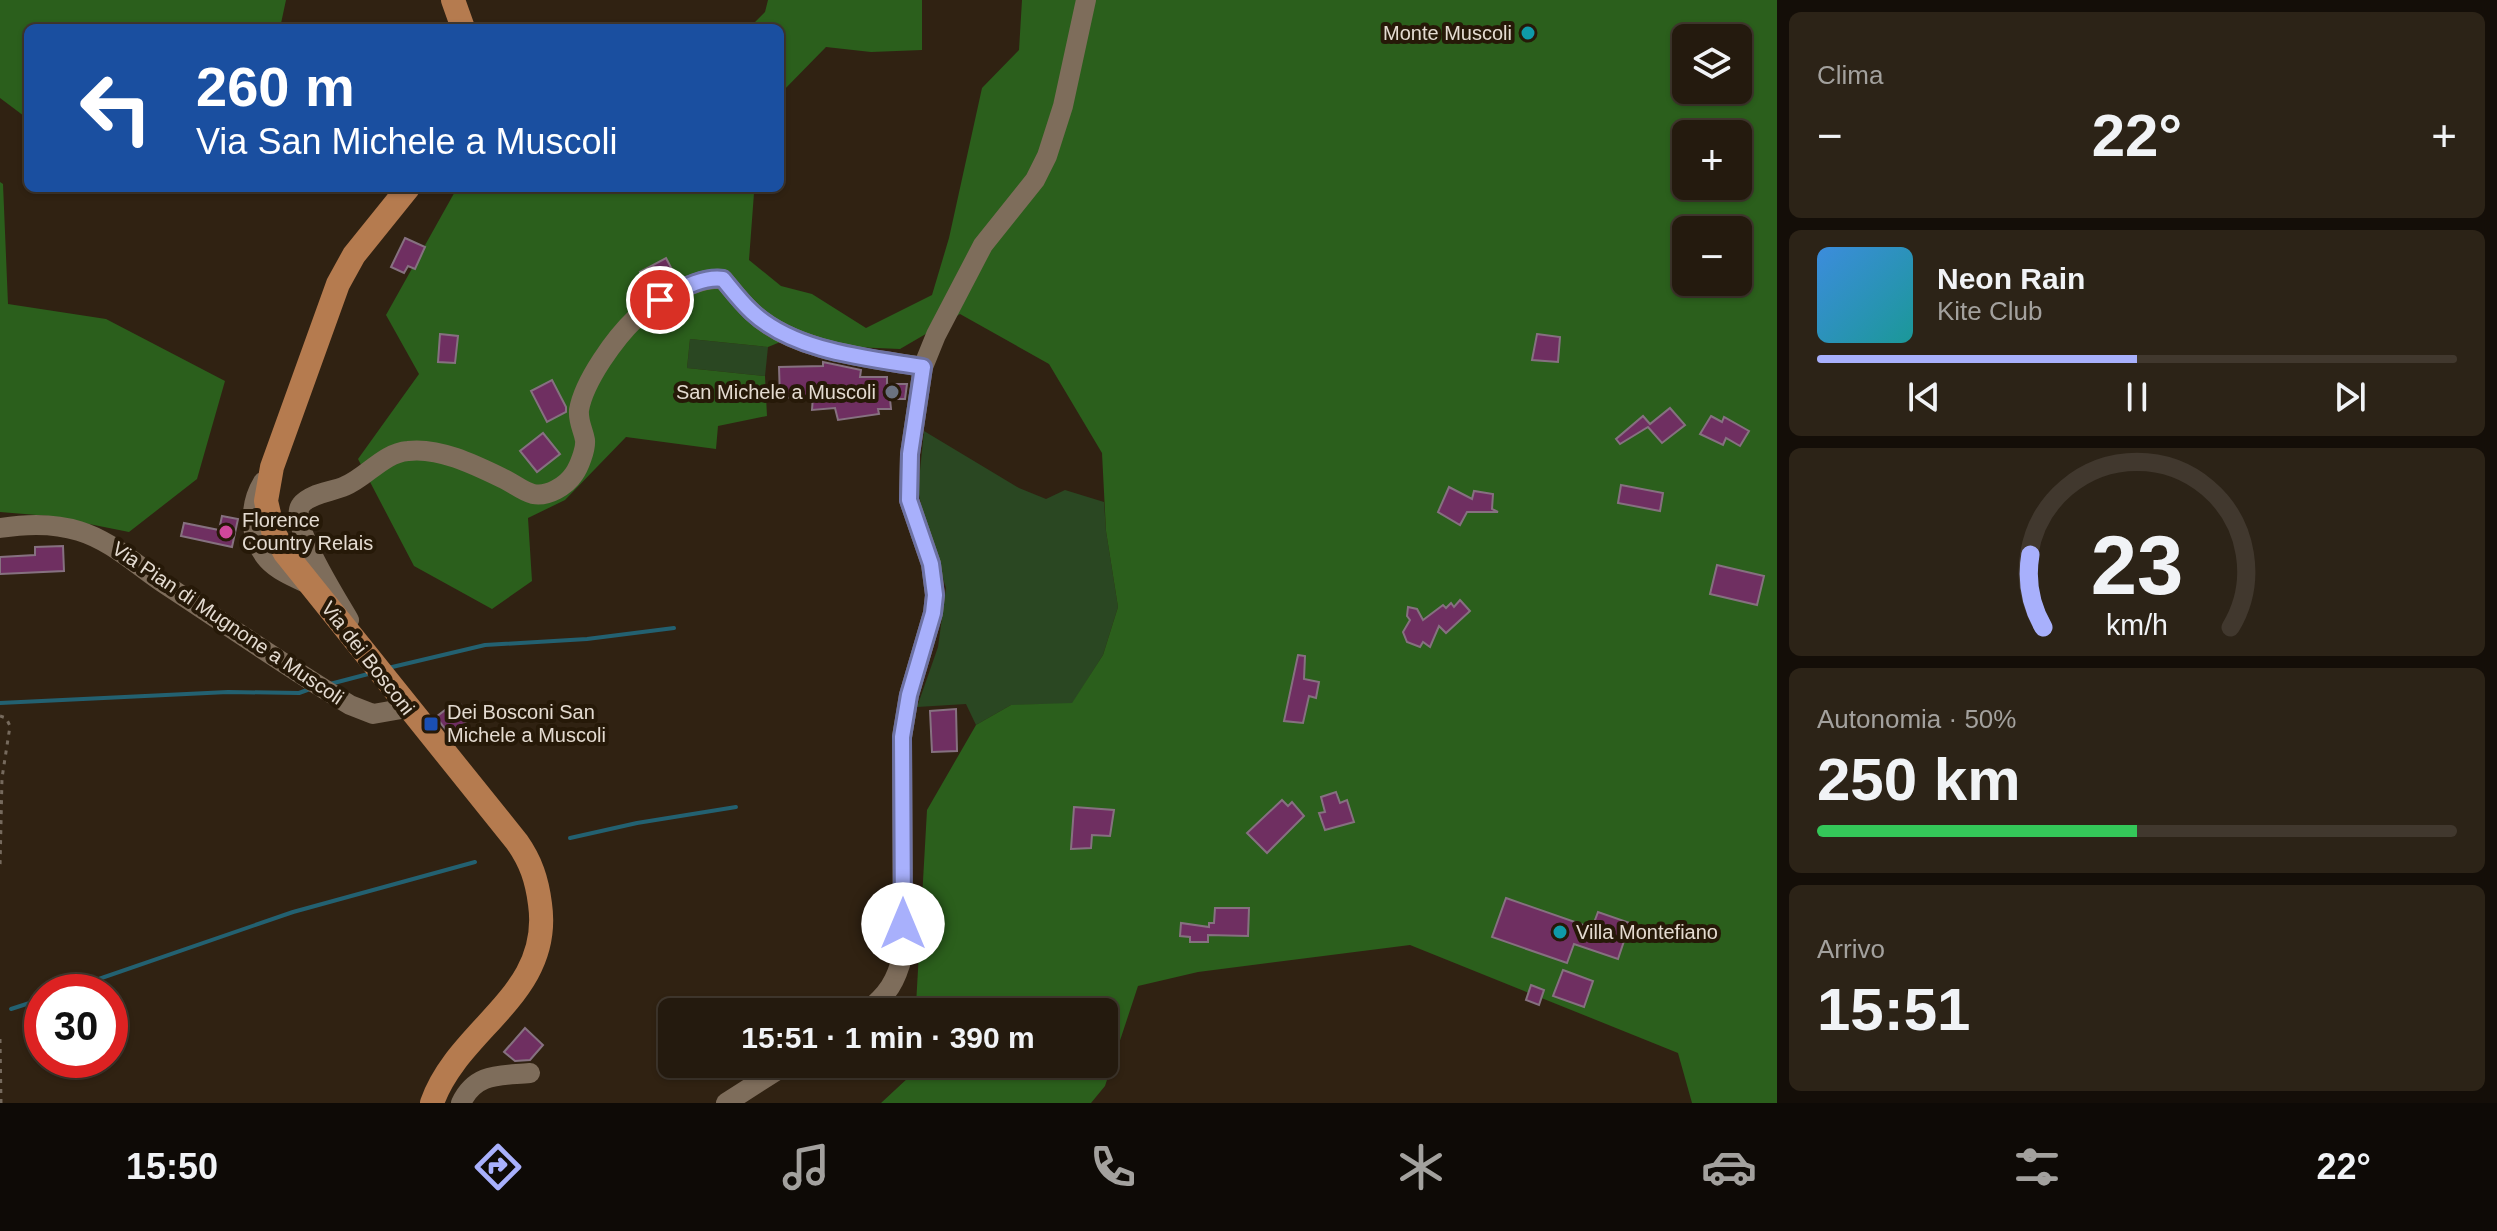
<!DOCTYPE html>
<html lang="it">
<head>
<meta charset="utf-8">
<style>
	body { margin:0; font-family:Arial,sans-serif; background:#2c2317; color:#f1f3f6; height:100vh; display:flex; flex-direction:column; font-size:30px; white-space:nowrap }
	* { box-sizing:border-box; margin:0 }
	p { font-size:26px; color:#a3a19e }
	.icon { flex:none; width:44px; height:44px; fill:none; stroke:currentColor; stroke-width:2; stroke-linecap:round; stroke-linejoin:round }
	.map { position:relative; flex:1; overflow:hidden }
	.panel { display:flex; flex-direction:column; gap:12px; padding:12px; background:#140e08; width:720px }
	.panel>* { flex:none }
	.hud { position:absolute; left:24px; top:24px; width:760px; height:168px; border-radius:12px; box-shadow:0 2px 6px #0004,0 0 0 2px #41382e; background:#1a4fa0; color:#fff; overflow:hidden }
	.controls { position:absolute; left:1672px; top:24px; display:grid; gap:16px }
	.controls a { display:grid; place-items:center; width:80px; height:80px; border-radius:12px; background:#241a0e; box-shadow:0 2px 6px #0004,0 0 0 2px #41382e; font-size:40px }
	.speed { position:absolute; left:24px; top:974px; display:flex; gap:16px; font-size:40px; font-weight:700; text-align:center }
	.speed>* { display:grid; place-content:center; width:104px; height:104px; border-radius:50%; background:#241a0e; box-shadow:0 2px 6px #0004,0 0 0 2px #41382e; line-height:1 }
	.speed .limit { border:12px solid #d22; background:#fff; color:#111 }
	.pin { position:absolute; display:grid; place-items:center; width:68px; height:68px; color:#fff; margin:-34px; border:4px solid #fff; border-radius:50%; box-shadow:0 2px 8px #0007 }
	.me { position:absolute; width:88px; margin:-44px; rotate:0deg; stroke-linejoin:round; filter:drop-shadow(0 0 6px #0008) }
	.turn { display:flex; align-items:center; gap:28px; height:168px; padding:0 40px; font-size:36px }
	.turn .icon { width:104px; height:104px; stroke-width:2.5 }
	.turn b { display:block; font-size:56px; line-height:68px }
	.big { font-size:60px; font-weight:700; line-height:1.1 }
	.panel .widget { flex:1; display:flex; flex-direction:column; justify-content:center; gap:12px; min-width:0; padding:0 28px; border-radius:12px; background:#2c2317 }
	.panel .dial { align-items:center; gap:0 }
	.dial svg { height:208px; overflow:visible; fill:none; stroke:#41382e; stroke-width:7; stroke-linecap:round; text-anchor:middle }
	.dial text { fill:#f1f3f6; stroke:none }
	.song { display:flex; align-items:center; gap:24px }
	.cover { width:96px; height:96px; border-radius:12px; background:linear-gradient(135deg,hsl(210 70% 55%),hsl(180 70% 35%)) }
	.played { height:8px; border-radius:4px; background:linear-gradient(90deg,#a8b0fc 50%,#41382e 50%) }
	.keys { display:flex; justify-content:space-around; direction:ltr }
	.heat { display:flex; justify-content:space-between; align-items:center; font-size:44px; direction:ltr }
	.charge { height:12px; border-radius:6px; background:linear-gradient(90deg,#34c759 50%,#41382e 0) }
	.trip { position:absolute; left:658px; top:998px; width:460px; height:80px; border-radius:12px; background:#241a0e; box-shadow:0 2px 6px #0004,0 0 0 2px #41382e; font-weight:700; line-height:80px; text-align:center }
	.dock { display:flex; height:128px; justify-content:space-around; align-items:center; background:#0e0a06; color:#a3a19e }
	.dock .icon { width:56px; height:56px }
	.dock .current { color:#a8b0fc }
	.dock b { font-size:36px; color:#f1f3f6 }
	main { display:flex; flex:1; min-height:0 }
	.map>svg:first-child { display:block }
	.green { fill:#2a4722 }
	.forest { fill:#2b5f1c; fill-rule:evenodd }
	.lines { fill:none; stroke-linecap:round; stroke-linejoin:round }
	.stream { stroke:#236171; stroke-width:4 }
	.building { fill:#6f2f61; stroke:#867180; stroke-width:2 }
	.path { stroke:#766a5d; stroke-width:3; stroke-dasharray:4 6; stroke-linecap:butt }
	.minor { stroke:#7e6d5b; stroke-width:20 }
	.major { stroke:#b57b4f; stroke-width:24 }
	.route-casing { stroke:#6d72a4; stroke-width:20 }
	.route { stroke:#a8b0fc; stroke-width:14 }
	.culture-dot { fill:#0f9aa8; stroke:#261908; stroke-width:3 }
	.worship-dot { fill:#6b7280; stroke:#261908; stroke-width:3 }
	.hotel-dot { fill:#d1479c; stroke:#261908; stroke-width:3 }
	.transit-dot { fill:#1a4fb4; stroke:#261908; stroke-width:3 }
	.labels { text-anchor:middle; stroke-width:8; stroke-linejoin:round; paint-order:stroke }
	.poi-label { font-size:20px; fill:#e4dbd1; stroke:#261908; text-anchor:start }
	.street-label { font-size:20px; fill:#e4dbd1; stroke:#261908 }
</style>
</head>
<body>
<main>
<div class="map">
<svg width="1777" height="1103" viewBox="0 0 1777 1103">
	<rect width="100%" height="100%" fill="#302212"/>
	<!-- green -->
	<g class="green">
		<path d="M690 339 768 347 765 376 687 368Z"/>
		<path d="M924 431 1019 488 1046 499 1065 490 1104 502 1106 531 1118 607 1103 655 1072 704 1011 705 976 725 966 704 917 707 938 647 946 588 925 523 918 490Z"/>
	</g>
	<!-- forest -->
	<g class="forest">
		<path d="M0 0H286L280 28H28V119L0 98Z"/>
		<path d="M768 0H922V50L871 52 826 47 780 94V28H749L765 12Z"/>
		<path d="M1022 0H1777V1103H1692L1678 1053 1410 945 1198 972 1138 986 1105 1086 1091 1103H881L923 1064H1104V1012H918L916 1005 927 810 976 725 1011 705 1072 703 1103 655 1118 607 1106 531 1102 453 1049 364 960 314 900 349 853 347 800 334 768 347 690 339 687 368 765 376 767 416 718 426 716 449 626 437 565 500 528 518 532 581 492 609 414 566 358 459 419 374 386 315 457 188H748L754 193 749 260 781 286 812 294 866 328 932 295 949 238 982 88 1019 50ZM1686 38H1738V90H1686ZM1686 134H1738V186H1686ZM1686 230H1738V282H1686Z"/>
		<path d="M0 182 3 184 8 304 106 319 225 381 197 479 129 532 49 516 0 512Z"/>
	</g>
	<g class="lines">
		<!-- stream -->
		<g class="stream">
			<path d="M388 668 485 645 587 639 674 628"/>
			<path d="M330 684 372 673"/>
			<path d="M0 703 228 692 299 693 310 689"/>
			<path d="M570 838 637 823 736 807"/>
			<path d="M61 992 293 912 475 862"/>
			<path d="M11 1009 42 999"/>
		</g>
	</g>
	<!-- building -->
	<g class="building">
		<path d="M405 238 425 247 415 269 408 266 404 273 391 267Z"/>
		<path d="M666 258 676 277 650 291 640 272Z"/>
		<path d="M440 334 458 336 455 363 438 362Z"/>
		<path d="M1537 334 1560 337 1558 362 1532 360Z"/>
		<path d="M823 362 861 370 860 377H887V384H907L905 399H890L891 409H878L879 414 838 420 835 408 812 410 813 396 780 398 779 367 823 366Z"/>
		<path d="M552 380 566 407V412L547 422 531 391Z"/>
		<path d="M1670 408 1685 425 1662 443 1648 427 1620 444 1616 439 1643 416 1650 424Z"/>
		<path d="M1711 416 1722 422 1724 417 1749 431 1740 446 1726 438 1723 445 1700 434Z"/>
		<path d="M543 433 560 454 537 472 520 451Z"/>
		<path d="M1621 485 1663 493 1660 511 1618 503Z"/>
		<path d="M1449 487 1472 499 1474 491 1493 494 1492 509 1498 512H1467L1460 525 1438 512Z"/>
		<path d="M222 516 238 519 232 547 181 536 184 523 219 530Z"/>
		<path d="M63 546 64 571 0 574V557L35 555V547Z"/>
		<path d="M1717 565 1764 576 1757 605 1710 594Z"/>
		<path d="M1460 600 1470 611 1446 633 1439 626 1430 647 1423 642 1420 647 1407 642 1403 632 1410 620 1407 616 1408 607 1417 609 1423 620 1443 605 1446 608 1451 603 1454 607Z"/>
		<path d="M1298 655 1305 656 1304 679 1319 682 1316 698 1309 696 1303 723 1284 721Z"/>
		<path d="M453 704 457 709 461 705 472 718 450 735 436 717Z"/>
		<path d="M956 709 957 751 932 752 930 711Z"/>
		<path d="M1336 792 1340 803 1347 800 1354 822 1325 830 1319 813 1325 812 1321 797Z"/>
		<path d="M1282 800 1288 806 1292 802 1304 816 1267 853 1247 833Z"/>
		<path d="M1074 807 1114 810 1110 836 1092 835 1091 848 1071 849Z"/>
		<path d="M1506 898 1592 928 1598 912 1630 923 1618 959 1574 944 1567 963 1492 937Z"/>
		<path d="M1215 908H1249L1248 936 1208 935V942H1190V937L1180 936 1181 923 1209 927V923H1214Z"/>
		<path d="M1563 970 1593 981 1584 1007 1553 996Z"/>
		<path d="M1531 985 1544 990 1539 1005 1526 1000Z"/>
		<path d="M525 1028 543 1045 530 1060 515 1061 504 1052Z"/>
	</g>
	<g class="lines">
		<!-- path -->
		<g class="path">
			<path d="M0 716 6 718 10 726 2 778 0 868"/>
			<path d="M0 1039 1 1103"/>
		</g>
		<!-- minor -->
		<g class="minor">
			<path d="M263 482C249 505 248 538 268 560 277 570 293 577 306 583"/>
			<path d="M0 528C25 524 54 523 79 531 112 541 137 566 166 585 227 625 287 667 350 705L373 714 407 708"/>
			<path d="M349 620C339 602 287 522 301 505 310 493 332 492 345 486 367 477 383 453 408 451 440 447 477 466 506 480 514 484 524 492 533 494 548 497 566 486 574 474 579 467 586 449 585 440 583 429 578 422 579 410 584 381 615 338 636 318 653 301 698 276 723 279 732 290 741 302 752 312 794 352 869 358 923 367"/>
			<path d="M866 1012C888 994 896 982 903 954L902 737 909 695 933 613 935 595 931 564 909 500 910 454 923 367 936 335 983 245 1035 180 1047 156 1063 106 1086 0"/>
			<path d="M461 1103C476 1072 500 1076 530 1073"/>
			<path d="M726 1103 787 1064"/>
		</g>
		<!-- major -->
		<g class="major">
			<path d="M453 0 463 28"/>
			<path d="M408 188 354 255 338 284 272 467 266 501 273 531 285 553 517 842C531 862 537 880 540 904 553 995 458 1028 432 1103"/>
		</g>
	</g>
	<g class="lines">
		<defs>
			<path id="route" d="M660 300C678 291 701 276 723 279 732 290 741 302 752 312 795 352 868 358 923 367L910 454 909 500 931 564 935 595 933 613 909 695 902 737 903 924"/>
		</defs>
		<!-- route casing -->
		<use href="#route" class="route-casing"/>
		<!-- route -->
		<use href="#route" class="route"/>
	</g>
	<!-- markers -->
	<g class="culture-dot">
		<circle cx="1528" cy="33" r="8"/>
		<circle cx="1560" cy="932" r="8"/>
	</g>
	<circle class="worship-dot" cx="892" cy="392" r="8"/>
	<circle class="hotel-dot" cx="226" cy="532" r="8"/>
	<rect class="transit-dot" x="423" y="716" width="16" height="16" rx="4"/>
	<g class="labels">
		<!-- poi labels -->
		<g class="poi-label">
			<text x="1512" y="40" text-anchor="end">Monte Muscoli</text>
			<text x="876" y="399" text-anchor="end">San Michele a Muscoli</text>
			<text x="242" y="527">Florence<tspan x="242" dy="23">Country Relais</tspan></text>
			<text x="447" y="719">Dei Bosconi San<tspan x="447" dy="23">Michele a Muscoli</tspan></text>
			<text x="1576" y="939">Villa Montefiano</text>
		</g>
		<!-- street labels -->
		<g class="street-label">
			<text transform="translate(228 623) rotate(34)" y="7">Via Pian di Mugnone a Muscoli</text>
			<text transform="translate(368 658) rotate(52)" y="7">Via dei Bosconi</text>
		</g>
	</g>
</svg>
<div class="controls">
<a><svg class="icon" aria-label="layers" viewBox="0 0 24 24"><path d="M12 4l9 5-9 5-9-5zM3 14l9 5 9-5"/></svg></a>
<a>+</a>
<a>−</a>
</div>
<div class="speed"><div class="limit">30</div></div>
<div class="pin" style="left:660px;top:300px;background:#d93025"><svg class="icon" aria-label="arrive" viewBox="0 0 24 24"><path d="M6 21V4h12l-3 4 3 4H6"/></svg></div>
<svg class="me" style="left:903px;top:924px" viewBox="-20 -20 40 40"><circle r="19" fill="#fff"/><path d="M0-13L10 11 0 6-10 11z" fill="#a8b0fc"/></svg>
<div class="trip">15:51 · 1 min · 390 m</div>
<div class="hud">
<div class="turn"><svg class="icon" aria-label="left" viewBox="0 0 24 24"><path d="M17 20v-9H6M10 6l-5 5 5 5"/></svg><div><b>260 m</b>Via San Michele a Muscoli</div></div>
</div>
</div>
<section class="panel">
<div class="widget"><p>Clima</p>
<div class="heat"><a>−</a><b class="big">22°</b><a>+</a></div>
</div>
<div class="widget">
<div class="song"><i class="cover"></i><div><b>Neon Rain</b><p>Kite Club</p></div></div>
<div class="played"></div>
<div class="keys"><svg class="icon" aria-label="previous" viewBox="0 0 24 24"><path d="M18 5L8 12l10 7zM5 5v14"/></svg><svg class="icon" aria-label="pause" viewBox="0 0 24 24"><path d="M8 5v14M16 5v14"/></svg><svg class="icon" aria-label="next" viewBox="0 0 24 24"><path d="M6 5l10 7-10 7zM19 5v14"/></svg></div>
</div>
<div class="widget dial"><svg viewBox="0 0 100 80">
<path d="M14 69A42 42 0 1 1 86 69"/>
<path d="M14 69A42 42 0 0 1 9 41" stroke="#a8b0fc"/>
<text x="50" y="56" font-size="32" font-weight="700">23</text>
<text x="50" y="72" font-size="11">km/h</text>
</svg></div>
<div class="widget"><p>Autonomia · 50%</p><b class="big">250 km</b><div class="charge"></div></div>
<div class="widget"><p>Arrivo</p><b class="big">15:51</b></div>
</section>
</main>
<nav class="dock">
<b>15:50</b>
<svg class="icon current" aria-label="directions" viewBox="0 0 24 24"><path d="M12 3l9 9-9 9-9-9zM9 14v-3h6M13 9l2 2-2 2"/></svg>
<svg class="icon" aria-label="music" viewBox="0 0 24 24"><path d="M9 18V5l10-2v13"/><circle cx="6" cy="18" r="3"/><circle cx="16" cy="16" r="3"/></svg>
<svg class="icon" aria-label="phone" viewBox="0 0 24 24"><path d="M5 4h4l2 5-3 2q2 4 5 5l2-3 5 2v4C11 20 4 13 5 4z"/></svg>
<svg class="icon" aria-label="climate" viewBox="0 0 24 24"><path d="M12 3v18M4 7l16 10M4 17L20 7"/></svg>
<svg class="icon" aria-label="car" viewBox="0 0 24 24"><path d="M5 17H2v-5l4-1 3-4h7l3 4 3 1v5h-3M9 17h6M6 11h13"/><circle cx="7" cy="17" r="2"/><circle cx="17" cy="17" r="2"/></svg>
<svg class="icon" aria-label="filters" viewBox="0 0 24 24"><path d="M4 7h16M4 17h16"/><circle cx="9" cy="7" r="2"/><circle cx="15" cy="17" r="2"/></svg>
<b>22°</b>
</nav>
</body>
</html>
